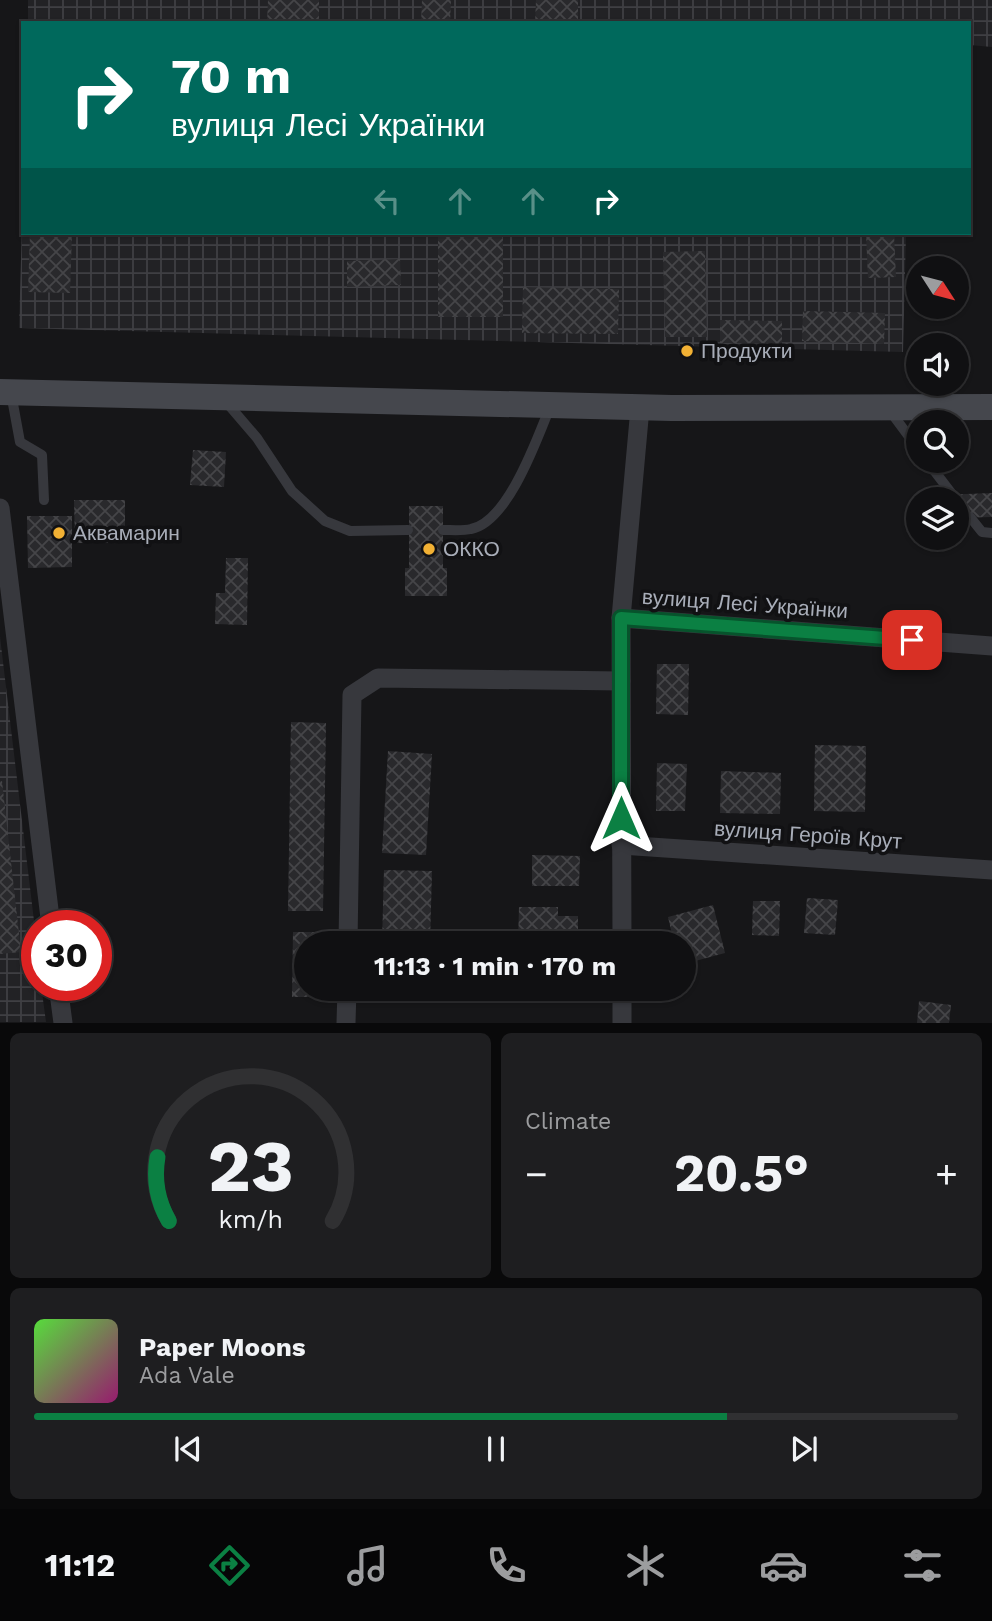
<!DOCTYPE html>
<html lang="en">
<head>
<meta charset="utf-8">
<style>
	body { margin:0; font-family:"Work Sans",sans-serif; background:#1e1e20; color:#f1f3f6; height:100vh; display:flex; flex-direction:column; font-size:26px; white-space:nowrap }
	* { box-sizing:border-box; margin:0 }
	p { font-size:23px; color:#9c9d9f }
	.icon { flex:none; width:38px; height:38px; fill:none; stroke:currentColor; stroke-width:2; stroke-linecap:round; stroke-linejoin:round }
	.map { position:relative; height:1023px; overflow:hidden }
	.sheet { display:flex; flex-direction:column; gap:10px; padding:10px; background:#09090a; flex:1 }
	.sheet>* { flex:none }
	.top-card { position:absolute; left:21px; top:21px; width:950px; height:214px; border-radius:0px; box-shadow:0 2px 5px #0004,0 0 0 2px #303032; background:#00695c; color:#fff; overflow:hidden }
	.needle { width:46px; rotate:126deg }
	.fabs { position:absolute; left:906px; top:256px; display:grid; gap:14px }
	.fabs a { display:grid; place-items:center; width:63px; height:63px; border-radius:50%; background:#101012; box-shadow:0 2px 5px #0004,0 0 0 2px #303032; font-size:35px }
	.speed { position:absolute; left:21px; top:910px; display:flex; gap:14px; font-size:35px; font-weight:700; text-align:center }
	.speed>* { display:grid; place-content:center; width:91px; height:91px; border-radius:50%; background:#101012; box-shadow:0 2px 5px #0004,0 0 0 2px #303032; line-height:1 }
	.speed .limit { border:10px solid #d22; background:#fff; color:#111 }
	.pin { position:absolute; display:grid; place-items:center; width:60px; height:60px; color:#fff; margin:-30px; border-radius:14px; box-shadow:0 4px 10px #0006 }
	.me { position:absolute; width:77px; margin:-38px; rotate:0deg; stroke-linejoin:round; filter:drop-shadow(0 0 5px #0008) }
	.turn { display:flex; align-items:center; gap:24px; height:147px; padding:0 35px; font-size:32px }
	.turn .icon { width:91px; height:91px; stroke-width:2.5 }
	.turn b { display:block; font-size:49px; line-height:60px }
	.lanes { display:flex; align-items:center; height:66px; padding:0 35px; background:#0003; justify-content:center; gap:35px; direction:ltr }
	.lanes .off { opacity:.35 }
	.big { font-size:52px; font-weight:700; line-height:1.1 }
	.sheet .tile { flex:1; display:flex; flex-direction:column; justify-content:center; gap:10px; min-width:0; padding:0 24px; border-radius:10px; background:#1e1e20 }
	.sheet .dial { align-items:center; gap:0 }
	.dial svg { height:182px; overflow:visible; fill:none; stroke:#303032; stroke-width:7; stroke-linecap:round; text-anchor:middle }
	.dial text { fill:#f1f3f6; stroke:none }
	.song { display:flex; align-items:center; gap:21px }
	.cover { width:84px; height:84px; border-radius:10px; background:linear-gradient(135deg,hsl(110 70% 55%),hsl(320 70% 35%)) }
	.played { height:7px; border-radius:4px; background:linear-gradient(90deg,#0b8043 75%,#303032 75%) }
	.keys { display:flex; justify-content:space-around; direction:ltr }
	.heat { display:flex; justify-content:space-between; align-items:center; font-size:38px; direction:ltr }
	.sheet .tiles { flex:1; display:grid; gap:10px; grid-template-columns:1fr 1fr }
	.tile:last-child { grid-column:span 2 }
	.trip { position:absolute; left:294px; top:931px; width:402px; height:70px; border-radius:35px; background:#101012; box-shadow:0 2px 5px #0004,0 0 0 2px #303032; font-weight:700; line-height:70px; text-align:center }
	.tabs { display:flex; height:112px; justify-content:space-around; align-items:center; background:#060607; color:#9c9d9f }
	.tabs .icon { width:49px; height:49px }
	.tabs .on { color:#0b8043 }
	.tabs b { font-size:32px; color:#f1f3f6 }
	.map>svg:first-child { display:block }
	.industrial { fill:url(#industrial-grid) }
	.building { fill:url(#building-cross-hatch) }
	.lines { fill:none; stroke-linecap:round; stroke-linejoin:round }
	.service { stroke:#37383d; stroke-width:10 }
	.minor { stroke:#37383d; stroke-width:19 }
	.secondary { stroke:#45474d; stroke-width:26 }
	.route-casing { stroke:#07532c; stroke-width:18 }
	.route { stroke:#0b8043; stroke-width:12 }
	.poi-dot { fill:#f2b134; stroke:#111113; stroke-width:2.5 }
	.labels { text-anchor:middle; stroke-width:7; stroke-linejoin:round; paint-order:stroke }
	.poi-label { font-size:21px; fill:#a8adb8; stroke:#111113; text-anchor:start }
	.street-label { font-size:21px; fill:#a8adb8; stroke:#111113 }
</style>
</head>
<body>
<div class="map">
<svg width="992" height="1023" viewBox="0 0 992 1023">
	<defs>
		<pattern id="industrial-grid" width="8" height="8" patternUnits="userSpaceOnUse" patternTransform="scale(1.75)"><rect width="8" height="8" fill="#222225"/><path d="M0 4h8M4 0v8" fill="none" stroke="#3f3f43"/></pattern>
		<pattern id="building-cross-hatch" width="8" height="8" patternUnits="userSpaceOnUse" patternTransform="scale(1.75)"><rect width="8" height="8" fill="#29292c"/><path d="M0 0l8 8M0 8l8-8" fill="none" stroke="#454548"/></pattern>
	</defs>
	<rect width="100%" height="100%" fill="#161618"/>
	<!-- industrial -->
	<g class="industrial">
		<path d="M28 0H992V47L970 45V23H28Z"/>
		<path d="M23 190V233H906L903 352 19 328Z"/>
		<path d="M0 637 37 946V985H41L46 1022H0Z"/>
	</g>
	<!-- building -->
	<g class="building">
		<path d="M268 0H319V23H267Z"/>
		<path d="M422 0H451L450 23H421Z"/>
		<path d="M536 0H578V23H535Z"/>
		<path d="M30 233H72L70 293 28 292Z"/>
		<rect x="438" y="233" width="65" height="84"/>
		<path d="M866 233H894L896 277 868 278Z"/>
		<path d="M705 251 707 337H665L663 252Z"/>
		<path d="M400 259 401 285 347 287V261Z"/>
		<path d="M523 287 619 289 618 334 522 333Z"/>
		<path d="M803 311 885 313 884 344 802 341Z"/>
		<path d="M720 320 782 321V344L720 343Z"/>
		<path d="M193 450 226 452 224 487 190 485Z"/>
		<path d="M992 493V517L957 518V499H940V495Z"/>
		<path d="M74 500H125V543H75Z"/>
		<path d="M409 506H443V568H447V596H405V568H409Z"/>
		<path d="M27 516H72V567L28 568Z"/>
		<path d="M226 558H248L247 625 215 624 216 593H225Z"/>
		<path d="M657 664H689L688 715 656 714Z"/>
		<path d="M291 722 326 723 323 911H288Z"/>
		<path d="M815 745 866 746 865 812 814 811Z"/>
		<path d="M388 751 432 754 426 855 382 853Z"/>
		<path d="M657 763 687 764 685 811H656Z"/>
		<path d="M721 771 781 773 780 814 720 813Z"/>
		<path d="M0 781H2L21 952 0 954Z"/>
		<path d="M532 855 580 856 579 886H532Z"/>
		<path d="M384 870 432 871 430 943H382Z"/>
		<path d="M807 898 838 900 835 935 804 933Z"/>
		<path d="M753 901H780L779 936 752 935Z"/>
		<path d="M713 905 725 953 684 964V943H674L668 917Z"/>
		<path d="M519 907H558V916H578V943L518 942Z"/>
		<path d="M293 932H323V943H306V989H322V997H292Z"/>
		<path d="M919 1001 951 1005 949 1023H917Z"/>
	</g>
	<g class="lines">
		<!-- service -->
		<g class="service">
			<path d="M11 393 20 442 42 455 44 500"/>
			<path d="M227 403 257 438 292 491 325 521 350 531 408 530"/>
			<path d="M890 411 919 450"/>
			<path d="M926 460 952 494"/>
			<path d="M970 517 982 532 992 533"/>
			<path d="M443 530C452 530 463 531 471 529 508 522 537 439 550 407"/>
		</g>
		<!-- minor -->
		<g class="minor">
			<path d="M0 508 51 926"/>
			<path d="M621 618 992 646"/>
			<path d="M621 845 992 870"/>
			<path d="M348 943 352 695 378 678 621 681"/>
			<path d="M622 943 621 618 640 408"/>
			<path d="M58 985 63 1023"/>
			<path d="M622 989V1023"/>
			<path d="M346 1023 347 989"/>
		</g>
		<!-- secondary -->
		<path class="secondary" d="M0 392 672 408 992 407"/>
	</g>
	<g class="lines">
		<defs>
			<path id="route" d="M621 818V618L912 640"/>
		</defs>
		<!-- route casing -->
		<use href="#route" class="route-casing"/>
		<!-- route -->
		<use href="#route" class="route"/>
	</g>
	<!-- markers -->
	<g class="poi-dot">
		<circle cx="687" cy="351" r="7"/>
		<circle cx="59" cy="533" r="7"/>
		<circle cx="429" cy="549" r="7"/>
	</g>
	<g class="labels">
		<!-- poi labels -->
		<g class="poi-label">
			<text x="701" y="358">Продукти</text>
			<text x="73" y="540">Аквамарин</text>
			<text x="443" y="556">ОККО</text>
		</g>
		<!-- street labels -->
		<g class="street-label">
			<text transform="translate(745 604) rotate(4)" y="7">вулиця Лесі Українки</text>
			<text transform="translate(808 835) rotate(4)" y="7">вулиця Героїв Крут</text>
		</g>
	</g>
</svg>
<div class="fabs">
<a><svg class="needle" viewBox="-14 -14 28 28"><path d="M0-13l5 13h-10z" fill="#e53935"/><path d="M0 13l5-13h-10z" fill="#9c9d9f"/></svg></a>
<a><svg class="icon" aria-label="sound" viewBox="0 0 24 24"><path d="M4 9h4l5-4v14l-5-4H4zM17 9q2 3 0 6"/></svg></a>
<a><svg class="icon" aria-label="search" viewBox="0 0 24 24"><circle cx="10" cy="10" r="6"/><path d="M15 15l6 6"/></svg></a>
<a><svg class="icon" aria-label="layers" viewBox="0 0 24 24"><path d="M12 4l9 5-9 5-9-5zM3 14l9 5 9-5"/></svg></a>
</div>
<div class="speed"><div class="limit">30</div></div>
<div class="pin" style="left:912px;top:640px;background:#d93025"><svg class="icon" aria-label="arrive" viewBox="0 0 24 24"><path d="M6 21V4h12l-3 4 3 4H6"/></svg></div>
<svg class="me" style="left:621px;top:818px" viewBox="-20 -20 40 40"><path d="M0-17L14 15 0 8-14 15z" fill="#0b8043" stroke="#fff" stroke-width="4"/></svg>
<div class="trip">11:13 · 1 min · 170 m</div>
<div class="top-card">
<div class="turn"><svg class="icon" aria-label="right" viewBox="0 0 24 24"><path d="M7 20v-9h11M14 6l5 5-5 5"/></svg><div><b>70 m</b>вулиця Лесі Українки</div></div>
<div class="lanes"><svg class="icon off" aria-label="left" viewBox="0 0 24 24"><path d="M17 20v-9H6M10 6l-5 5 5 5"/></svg><svg class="icon off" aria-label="ahead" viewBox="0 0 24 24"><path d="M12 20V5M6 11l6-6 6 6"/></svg><svg class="icon off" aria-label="ahead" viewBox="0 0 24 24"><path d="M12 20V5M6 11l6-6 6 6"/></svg><svg class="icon" aria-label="right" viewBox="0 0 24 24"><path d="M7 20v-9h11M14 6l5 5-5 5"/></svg></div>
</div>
</div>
<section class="sheet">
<div class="tiles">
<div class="tile dial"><svg viewBox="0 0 100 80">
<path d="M14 69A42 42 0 1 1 86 69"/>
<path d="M14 69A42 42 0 0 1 9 41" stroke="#0b8043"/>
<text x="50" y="56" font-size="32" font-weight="700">23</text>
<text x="50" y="72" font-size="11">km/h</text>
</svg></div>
<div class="tile"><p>Climate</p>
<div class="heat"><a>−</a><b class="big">20.5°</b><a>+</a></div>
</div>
<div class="tile">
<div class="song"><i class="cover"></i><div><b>Paper Moons</b><p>Ada Vale</p></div></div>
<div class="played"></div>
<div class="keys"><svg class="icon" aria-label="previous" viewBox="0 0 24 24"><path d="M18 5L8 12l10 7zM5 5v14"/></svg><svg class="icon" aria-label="pause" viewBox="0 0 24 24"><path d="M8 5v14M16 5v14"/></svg><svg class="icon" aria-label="next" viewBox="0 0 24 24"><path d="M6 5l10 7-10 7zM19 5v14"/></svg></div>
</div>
</div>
</section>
<nav class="tabs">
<b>11:12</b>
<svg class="icon on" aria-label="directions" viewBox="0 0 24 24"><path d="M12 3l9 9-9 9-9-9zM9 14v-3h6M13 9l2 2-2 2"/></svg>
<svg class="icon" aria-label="music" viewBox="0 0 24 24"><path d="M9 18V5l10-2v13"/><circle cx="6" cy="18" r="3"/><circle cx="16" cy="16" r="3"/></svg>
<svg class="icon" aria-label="phone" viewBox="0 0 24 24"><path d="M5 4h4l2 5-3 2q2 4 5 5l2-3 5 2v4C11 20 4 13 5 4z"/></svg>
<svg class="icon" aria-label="climate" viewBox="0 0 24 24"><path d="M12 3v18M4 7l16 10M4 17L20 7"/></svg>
<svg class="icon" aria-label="car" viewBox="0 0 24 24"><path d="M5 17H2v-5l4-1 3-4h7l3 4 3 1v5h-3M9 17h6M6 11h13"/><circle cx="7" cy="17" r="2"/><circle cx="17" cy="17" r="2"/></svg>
<svg class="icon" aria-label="filters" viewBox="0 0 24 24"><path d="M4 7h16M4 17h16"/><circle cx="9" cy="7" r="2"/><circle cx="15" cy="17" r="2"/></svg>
</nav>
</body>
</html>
